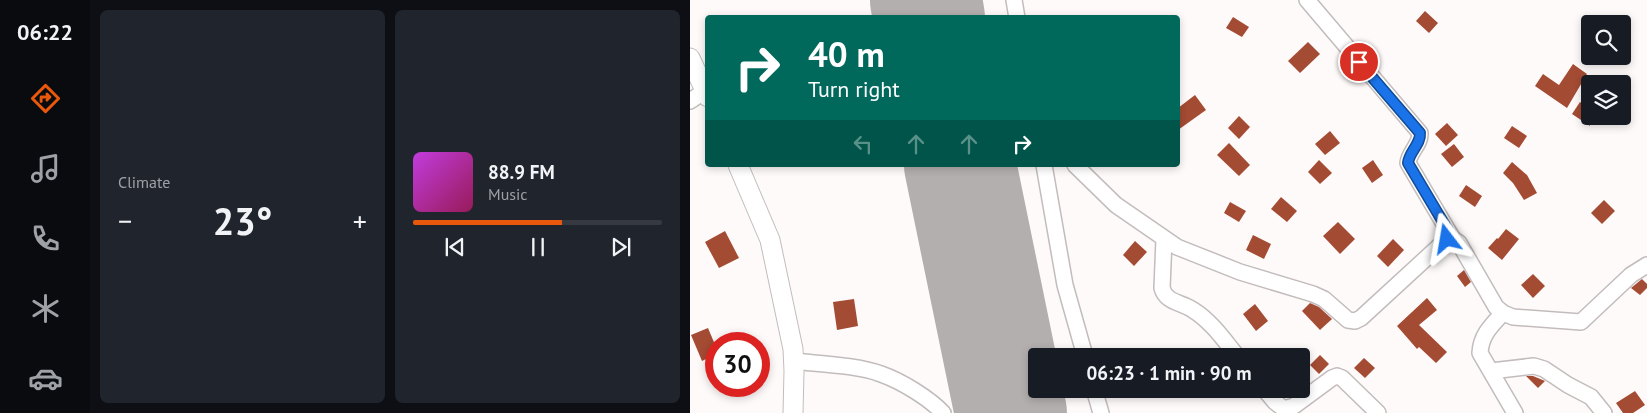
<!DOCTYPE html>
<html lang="en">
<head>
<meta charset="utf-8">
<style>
	body { margin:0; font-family:"PT Sans",sans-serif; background:#20242c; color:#f1f3f6; height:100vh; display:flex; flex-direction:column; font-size:19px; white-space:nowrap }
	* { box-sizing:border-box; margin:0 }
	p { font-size:16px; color:#9ea1a6 }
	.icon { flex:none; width:28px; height:28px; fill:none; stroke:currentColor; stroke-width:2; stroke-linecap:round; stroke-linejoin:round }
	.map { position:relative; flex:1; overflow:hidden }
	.side { display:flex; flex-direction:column; gap:10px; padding:10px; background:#0d0f14; width:600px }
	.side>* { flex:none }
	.guide { position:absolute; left:15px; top:15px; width:475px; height:152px; border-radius:5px; box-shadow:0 2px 8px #0003; background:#00695c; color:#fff; overflow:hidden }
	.fabs { position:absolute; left:891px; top:15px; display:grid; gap:10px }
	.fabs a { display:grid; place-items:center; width:50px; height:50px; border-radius:5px; background:#171b24; box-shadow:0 2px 8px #0003; font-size:25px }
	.speed { position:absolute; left:15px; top:332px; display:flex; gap:10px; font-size:25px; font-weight:700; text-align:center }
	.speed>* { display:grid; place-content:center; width:65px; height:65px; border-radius:50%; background:#171b24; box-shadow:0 2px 8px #0003; line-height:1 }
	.speed .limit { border:8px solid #d22; background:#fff; color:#111 }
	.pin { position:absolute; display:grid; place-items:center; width:42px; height:42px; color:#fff; margin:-21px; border:2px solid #fff; border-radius:50%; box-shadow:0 1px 5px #0007 }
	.me { position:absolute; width:55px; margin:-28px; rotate:346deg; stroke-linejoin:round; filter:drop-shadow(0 0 4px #0008) }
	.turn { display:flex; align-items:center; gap:18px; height:105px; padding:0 20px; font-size:22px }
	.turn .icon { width:65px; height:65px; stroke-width:2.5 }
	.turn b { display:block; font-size:35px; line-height:42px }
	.lanes { display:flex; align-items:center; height:48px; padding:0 20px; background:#0003; justify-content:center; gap:25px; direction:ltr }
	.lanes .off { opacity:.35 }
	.big { font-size:38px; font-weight:700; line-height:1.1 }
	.side .widget { flex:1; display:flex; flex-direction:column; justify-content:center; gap:8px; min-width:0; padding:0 18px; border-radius:8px; background:#20242c }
	.song { display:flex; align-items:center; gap:15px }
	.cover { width:60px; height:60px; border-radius:8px; background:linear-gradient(135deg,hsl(290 70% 55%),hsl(330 70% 35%)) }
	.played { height:5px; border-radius:2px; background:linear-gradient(90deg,#ea580c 60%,#363941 60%) }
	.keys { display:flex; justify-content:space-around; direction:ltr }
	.heat { display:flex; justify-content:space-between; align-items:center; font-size:28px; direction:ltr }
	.side .tiles { flex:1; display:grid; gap:10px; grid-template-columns:repeat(2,1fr) }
	.trip { position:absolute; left:338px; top:348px; width:282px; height:50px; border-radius:5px; background:#171b24; box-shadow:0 2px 8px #0003; font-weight:700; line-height:50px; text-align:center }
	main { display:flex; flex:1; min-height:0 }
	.dock { display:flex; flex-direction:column; width:90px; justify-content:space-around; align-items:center; background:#090b0e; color:#9ea1a6 }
	.dock .icon { width:35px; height:35px }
	.dock .selected { color:#ea580c }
	.dock b { font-size:22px; color:#f1f3f6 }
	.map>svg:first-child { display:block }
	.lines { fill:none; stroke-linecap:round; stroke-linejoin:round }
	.runway { stroke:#b4afaf; stroke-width:112 }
	.building { fill:#a44b33 }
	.minor-casing { stroke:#c3bcbc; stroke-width:18 }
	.tertiary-casing { stroke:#c3bcbc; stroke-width:21 }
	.minor { stroke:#fff; stroke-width:15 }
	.tertiary { stroke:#fff; stroke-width:19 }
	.route-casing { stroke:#114b97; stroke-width:12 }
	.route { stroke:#1a73e8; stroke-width:9 }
</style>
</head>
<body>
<main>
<nav class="dock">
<b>06:22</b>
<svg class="icon selected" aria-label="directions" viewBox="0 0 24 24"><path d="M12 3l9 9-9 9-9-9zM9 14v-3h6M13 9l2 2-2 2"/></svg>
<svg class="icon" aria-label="music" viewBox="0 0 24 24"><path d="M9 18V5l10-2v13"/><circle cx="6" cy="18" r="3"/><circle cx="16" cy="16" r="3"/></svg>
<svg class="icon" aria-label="phone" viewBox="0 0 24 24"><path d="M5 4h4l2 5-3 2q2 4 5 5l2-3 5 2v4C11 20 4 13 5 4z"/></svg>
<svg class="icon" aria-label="climate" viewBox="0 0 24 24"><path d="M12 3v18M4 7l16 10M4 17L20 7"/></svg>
<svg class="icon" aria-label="car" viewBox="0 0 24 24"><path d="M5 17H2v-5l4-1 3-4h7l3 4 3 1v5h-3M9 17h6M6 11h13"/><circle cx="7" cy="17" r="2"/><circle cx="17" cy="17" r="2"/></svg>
</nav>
<section class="side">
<div class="tiles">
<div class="widget"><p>Climate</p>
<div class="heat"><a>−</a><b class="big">23°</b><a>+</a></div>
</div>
<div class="widget">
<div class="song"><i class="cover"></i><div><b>88.9 FM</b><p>Music</p></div></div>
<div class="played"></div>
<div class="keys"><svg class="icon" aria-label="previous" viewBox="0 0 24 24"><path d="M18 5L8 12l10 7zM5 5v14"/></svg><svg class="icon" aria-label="pause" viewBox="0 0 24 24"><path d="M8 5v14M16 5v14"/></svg><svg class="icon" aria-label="next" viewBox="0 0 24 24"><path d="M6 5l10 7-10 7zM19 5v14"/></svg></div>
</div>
</div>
</section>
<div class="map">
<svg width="957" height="413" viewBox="0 0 957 413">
	<rect width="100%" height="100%" fill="#fffafa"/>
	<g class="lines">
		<!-- runway -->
		<g class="runway">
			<path d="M236 0 239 18"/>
			<path d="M270 165 321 413"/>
		</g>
	</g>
	<!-- building -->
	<g class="building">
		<path d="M735 11 748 23 739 33 726 21Z"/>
		<path d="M543 17 559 27 552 37 536 28Z"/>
		<path d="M618 42 630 54 610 73 598 61Z"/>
		<path d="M883 64 897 74 877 108 845 86 853 74 869 85Z"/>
		<path d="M505 95 516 110 488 130V108Z"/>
		<path d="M890 102 900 109V126L882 114Z"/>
		<path d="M549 116 560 127 549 139 538 128Z"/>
		<path d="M757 123 768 135 756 146 745 134Z"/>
		<path d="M822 126 837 136 829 148 814 138Z"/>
		<path d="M640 131 650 143 635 155 625 144Z"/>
		<path d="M539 143 560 165 549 176 527 155Z"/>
		<path d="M764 144 774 157 762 167 751 154Z"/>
		<path d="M629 160 642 173 630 184 618 172Z"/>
		<path d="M683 160 693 175 682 183 672 168Z"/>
		<path d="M822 162 837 175 847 193 834 200 823 183 813 173Z"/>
		<path d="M776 185 792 196 785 207 769 196Z"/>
		<path d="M591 197 607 211 597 222 581 209Z"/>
		<path d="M914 200 925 211 912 224 901 213Z"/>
		<path d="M540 202 556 211 549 222 534 213Z"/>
		<path d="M648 222 665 239 650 254 633 236Z"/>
		<path d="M816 229 829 239 812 260 798 248 807 238 808 239Z"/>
		<path d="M35 231 49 258 29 268 15 242Z"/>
		<path d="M563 235 581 244 574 259 556 250Z"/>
		<path d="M703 239 714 250 698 267 687 256Z"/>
		<path d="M445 241 457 252 444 266 433 255Z"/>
		<path d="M774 270 781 282 775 287 767 276Z"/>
		<path d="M843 274 855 286 843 298 831 285Z"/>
		<path d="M952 279 957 284V288L950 295 941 288Z"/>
		<path d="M737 298 747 310 729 325 757 352 746 363 729 347 727 349 707 326Z"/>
		<path d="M164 299 168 326 147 330 143 302Z"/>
		<path d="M620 303 629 307 642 319 630 330 612 311Z"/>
		<path d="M565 304 578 321 566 331 553 314Z"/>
		<path d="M18 328 26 347V354L12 361 1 335Z"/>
		<path d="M630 355 639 364 629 374 620 365Z"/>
		<path d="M674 358 685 368 675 378 664 368Z"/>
		<path d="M836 376H843L855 381 848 388Z"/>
		<path d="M945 391 955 405 943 413H933L926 403Z"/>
	</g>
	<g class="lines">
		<defs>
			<g id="minor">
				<path d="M324 0 327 18"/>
				<path d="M617 0 730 133C731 144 719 152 718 163L763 239"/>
				<path d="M0 101 15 91"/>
				<path d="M354 165 375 285 395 356"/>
				<path d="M385 165 426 205 487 247 550 272 623 294 634 299 658 320 665 321 671 318 757 239H763L769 243 806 307 813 313 823 317 891 322 941 275 957 265"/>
				<path d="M474 239 472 288C476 303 492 302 503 310 521 321 534 340 547 356"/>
				<path d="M813 313C801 326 791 335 790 353L825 413"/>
				<path d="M103 361C130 364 167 365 191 374 211 381 239 398 253 413"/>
				<path d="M801 371 844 366 854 369 878 385 901 397 914 413"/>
				<path d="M404 389 411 413"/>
				<path d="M574 389 585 402 594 409 604 406 642 378 647 376 652 378 688 413"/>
			</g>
			<g id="tertiary">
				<path d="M0 58 18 97"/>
				<path d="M48 165 80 240 103 349 104 371 103 413"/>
			</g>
		</defs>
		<!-- minor casing -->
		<use href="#minor" class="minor-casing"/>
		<!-- tertiary casing -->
		<use href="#tertiary" class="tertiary-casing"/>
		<!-- minor -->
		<use href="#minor" class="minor"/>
		<!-- tertiary -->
		<use href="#tertiary" class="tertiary"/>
	</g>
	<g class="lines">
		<defs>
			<path id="route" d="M669 62 730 133C731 144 719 152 718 163L763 239H757"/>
		</defs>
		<!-- route casing -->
		<use href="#route" class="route-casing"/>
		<!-- route -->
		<use href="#route" class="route"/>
	</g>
</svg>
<div class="fabs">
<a><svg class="icon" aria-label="search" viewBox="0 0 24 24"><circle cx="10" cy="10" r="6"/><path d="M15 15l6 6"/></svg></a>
<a><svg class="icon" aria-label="layers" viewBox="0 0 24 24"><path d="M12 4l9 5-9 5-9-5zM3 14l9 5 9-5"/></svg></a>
</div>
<div class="speed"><div class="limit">30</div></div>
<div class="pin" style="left:669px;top:62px;background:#d93025"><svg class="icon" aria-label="arrive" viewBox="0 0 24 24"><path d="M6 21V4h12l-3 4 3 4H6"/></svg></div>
<svg class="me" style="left:757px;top:239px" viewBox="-20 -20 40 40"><path d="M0-17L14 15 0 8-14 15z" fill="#1a73e8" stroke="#fff" stroke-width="4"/></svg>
<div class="trip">06:23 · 1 min · 90 m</div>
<div class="guide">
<div class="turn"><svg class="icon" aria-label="right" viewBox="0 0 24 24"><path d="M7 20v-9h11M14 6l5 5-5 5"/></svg><div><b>40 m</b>Turn right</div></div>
<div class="lanes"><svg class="icon off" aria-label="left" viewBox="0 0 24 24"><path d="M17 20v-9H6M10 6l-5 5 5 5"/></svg><svg class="icon off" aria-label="ahead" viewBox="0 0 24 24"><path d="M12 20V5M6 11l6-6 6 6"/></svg><svg class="icon off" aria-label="ahead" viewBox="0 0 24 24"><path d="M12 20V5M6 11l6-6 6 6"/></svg><svg class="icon" aria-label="right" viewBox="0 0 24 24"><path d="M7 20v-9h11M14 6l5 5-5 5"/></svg></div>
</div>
</div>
</main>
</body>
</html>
